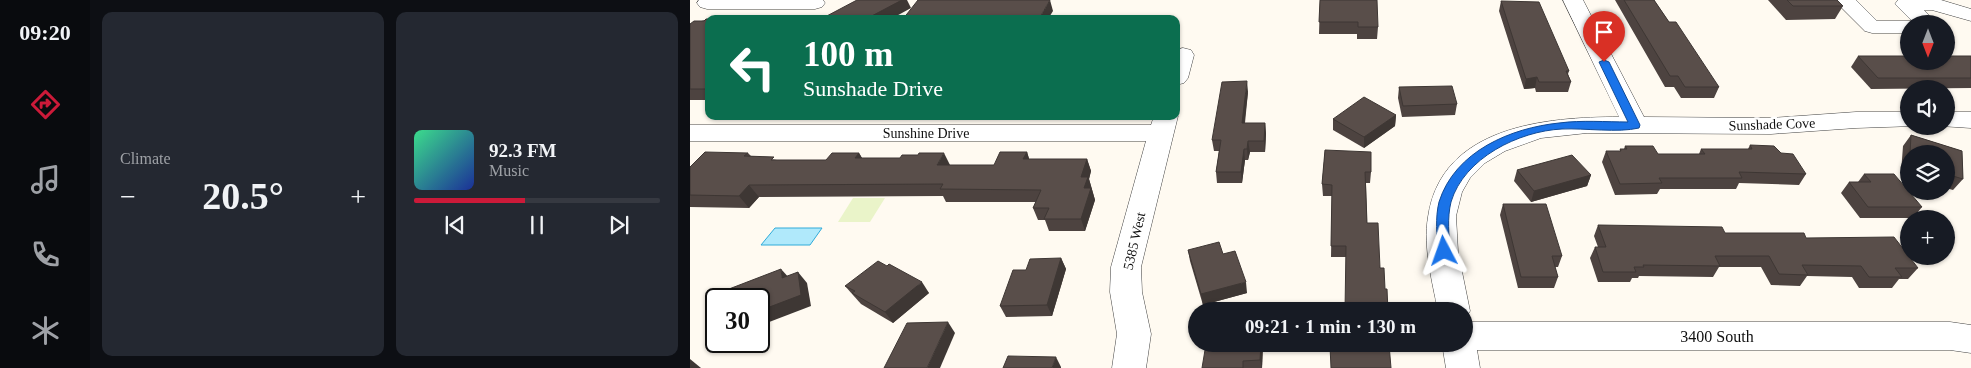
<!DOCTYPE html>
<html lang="en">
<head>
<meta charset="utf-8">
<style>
	body { margin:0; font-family:Georgia,serif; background:#242831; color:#f1f3f6; height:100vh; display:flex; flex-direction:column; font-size:19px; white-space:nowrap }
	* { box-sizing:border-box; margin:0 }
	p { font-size:16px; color:#9ea1a6 }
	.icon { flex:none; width:28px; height:28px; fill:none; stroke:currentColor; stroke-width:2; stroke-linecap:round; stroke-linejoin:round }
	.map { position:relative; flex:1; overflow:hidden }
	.sheet { display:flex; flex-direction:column; gap:12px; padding:12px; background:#0d0f14; width:600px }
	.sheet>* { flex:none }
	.banner { position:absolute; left:15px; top:15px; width:475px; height:105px; border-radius:10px; box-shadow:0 1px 4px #0004; background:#0b6e4f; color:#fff; overflow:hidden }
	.needle { width:32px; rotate:180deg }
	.tools { position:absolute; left:1210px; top:15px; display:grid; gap:10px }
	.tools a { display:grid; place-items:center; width:55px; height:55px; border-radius:50%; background:#171b24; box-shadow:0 1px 4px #0004; font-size:25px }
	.speed { position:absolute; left:15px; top:288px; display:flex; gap:10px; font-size:25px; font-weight:700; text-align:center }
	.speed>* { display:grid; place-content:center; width:65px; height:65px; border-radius:50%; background:#171b24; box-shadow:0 1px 4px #0004; line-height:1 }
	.speed .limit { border:2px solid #111; border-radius:8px; background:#fff; color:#111 }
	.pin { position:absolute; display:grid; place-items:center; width:42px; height:42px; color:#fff; margin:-51px -21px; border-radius:50% 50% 50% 0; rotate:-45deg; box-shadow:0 0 5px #0007 }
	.pin .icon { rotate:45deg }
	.me { position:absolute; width:55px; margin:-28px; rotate:356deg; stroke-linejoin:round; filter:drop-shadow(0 0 4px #0008) }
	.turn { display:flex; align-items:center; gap:18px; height:105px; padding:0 15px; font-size:22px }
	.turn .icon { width:65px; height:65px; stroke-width:2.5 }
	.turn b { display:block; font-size:35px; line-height:42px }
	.big { font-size:38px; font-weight:800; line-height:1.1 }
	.sheet .card { flex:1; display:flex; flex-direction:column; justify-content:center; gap:8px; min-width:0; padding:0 18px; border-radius:10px; background:#242831 }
	.song { display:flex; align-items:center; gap:15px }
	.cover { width:60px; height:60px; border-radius:8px; background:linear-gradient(135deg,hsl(150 70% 55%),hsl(230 70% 35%)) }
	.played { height:5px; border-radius:2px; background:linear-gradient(90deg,#cc1a39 45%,#363941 45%) }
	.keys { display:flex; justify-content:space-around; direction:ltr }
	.heat { display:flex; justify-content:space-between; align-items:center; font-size:28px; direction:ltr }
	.sheet .tiles { flex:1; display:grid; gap:12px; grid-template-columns:repeat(2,1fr) }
	.trip { position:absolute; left:498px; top:302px; width:285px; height:50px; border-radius:25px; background:#171b24; box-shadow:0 1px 4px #0004; font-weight:800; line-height:50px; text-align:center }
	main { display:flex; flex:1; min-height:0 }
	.dock { display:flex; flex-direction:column; width:90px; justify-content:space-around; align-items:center; background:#090b0e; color:#9ea1a6 }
	.dock .icon { width:35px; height:35px }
	.dock .on { color:#cc1a39 }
	.dock b { font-size:22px; color:#f1f3f6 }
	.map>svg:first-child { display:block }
	.pitch { fill:#eaf4c9 }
	.water { fill:#b0e9fb; stroke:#30abd9 }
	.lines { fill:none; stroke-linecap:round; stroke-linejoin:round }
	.minor-casing { stroke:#424242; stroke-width:1 }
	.minor { fill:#fff; fill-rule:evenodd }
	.wall { fill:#4d4340 }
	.shaded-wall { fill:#3e3734 }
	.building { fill:#594e4a; stroke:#3e3734 }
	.route { fill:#1a73e8; stroke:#114b97 }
	.labels { text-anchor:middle; stroke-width:5; stroke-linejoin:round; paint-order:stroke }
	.street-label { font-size:14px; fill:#0f0f0f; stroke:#fff }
	.near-street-label { font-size:16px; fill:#0f0f0f; stroke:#fff }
</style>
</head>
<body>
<main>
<nav class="dock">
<b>09:20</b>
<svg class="icon on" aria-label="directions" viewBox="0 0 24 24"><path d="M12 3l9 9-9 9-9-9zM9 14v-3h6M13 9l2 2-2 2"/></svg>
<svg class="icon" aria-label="music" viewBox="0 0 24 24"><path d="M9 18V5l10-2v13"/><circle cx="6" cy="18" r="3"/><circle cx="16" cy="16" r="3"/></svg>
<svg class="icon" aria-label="phone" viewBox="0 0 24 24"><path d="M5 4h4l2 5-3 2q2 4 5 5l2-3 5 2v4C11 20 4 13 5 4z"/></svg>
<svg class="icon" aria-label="climate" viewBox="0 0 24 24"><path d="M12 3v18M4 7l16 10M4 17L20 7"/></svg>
</nav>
<section class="sheet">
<div class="tiles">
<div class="card"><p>Climate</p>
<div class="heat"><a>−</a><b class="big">20.5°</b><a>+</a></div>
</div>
<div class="card">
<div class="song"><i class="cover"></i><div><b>92.3 FM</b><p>Music</p></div></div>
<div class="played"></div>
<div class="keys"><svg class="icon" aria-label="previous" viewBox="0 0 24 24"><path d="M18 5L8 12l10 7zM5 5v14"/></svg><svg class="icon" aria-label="pause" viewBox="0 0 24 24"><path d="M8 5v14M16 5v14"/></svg><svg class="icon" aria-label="next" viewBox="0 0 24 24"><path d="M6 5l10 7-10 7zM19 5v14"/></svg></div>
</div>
</div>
</section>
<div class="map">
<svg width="1281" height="368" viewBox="0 0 1281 368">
	<rect width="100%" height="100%" fill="#fffaf1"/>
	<!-- pitch -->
	<path class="pitch" d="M163 198H195L180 222H148Z"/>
	<!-- water -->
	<path class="water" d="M85 228H132L120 245H71Z"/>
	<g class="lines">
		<defs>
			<g id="minor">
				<path d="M9 0H133L135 3 132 7 125 9H17L10 7 7 3Z"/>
				<path d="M873 0H893L954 117 1081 118 1166 112H1219V126H1225L1166 128 1081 134 897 133 851 138 815 151 795 163 780 178 772 192 766 216 768 252 780 311 774 321V311H748C742 281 733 247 738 217 751 126 856 117 929 117Z"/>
				<path d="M1144 0H1166L1187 21H1222L1205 4 1208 0H1251L1281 9V21L1242 10H1234L1247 24H1219V33H1182L1175 31Z"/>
				<path d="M493 48 501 50 504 55 498 78 494 83 486 85V50Z"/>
				<path d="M1256 112H1281V128L1250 126H1256Z"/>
				<path d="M486 113 488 116 451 267 452 292 461 334 456 368H422L427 334 420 292 421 267 456 141H0V125H461L464 116H486Z"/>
				<path d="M774 322H1260L1281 325V353L1260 350H787L790 368H756L752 344H774Z"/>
			</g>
		</defs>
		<!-- minor casing -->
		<use href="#minor" class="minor-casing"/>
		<!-- minor -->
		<use href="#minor" class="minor"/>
	</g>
	<!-- wall -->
	<g class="wall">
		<path d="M630 0 688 27 687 39H667V34H629Z"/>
		<path d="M925 0H964L979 22 1029 87 1024 98H991L984 87H975Z"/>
		<path d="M1078 0H1147L1153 6 1145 19 1096 20Z"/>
		<path d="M811 1 879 71 878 74 881 82 878 92H846L845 88 834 89 809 11Z"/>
		<path d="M19 19V100H0V24Z"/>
		<path d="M1168 56H1281V88L1181 89 1161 67Z"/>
		<path d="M709 87 767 104 765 115 712 117 708 98Z"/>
		<path d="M558 92 555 123H575L576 134 575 152H560L558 160H555L552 183H527L526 172 529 151H524L522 140Z"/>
		<path d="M706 115 705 126 674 148 643 130V119Z"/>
		<path d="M1221 135 1272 151 1273 179 1263 190 1256 188V154H1219V176L1211 173 1213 146Z"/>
		<path d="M1060 145 1091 153 1116 174 1109 185 1049 183 1046 189H970L967 194 925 195 912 162 916 151H930V149H934L935 146 968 154H1009L1011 149H1058Z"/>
		<path d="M635 150 681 172 680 183H676L677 223 690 268 698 311 656 257H641L642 196H633L632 184Z"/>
		<path d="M337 152 339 159H397L401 171 399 179 405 200 395 231H359L355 220H348L343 208 346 202H256L253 196 69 197 59 208 0 207V167L58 153 61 156 87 160H136L169 153 172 158 260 165H304Z"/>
		<path d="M827 170 901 175 897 186 841 202 824 181Z"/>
		<path d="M1174 174 1232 207 1223 218H1170L1151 193 1159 182H1168Z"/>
		<path d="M813 204 872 256 868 267H865L868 277 864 288H828L810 215Z"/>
		<path d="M908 225 1116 238 1228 268 1218 279H1209L1202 288H1169L1162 277 1117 276 1110 286 1081 285 1071 267H1029L1023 277 949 276 948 278H942L940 282H908L900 258 905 247H908L904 236Z"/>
		<path d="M498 250 533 254 557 293 513 305 500 261Z"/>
		<path d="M371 258 376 269 362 316 316 317 310 306 336 270Z"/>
		<path d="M197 266 239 293 203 323 171 304 155 286Z"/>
		<path d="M573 344 572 368H512Z"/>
	</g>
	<!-- shaded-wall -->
	<g class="shaded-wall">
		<path d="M201 0H217L221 8 201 19H176Z"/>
		<path d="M360 0 363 11 358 19H349Z"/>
		<path d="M847 77 845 88 834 89 836 79Z"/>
		<path d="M557 81 558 92 553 134 552 123Z"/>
		<path d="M706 115 705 126 674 148V137Z"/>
		<path d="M575 123 576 134 575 152 574 141Z"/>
		<path d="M558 141 560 152 558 160 557 149Z"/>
		<path d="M554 149 555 160 552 183 551 172Z"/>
		<path d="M337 152 341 165 333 159Z"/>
		<path d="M169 153 176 165 165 158Z"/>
		<path d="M254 153 260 165H247Z"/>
		<path d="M397 159 401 171 399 179 405 200 395 231 391 219V177Z"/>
		<path d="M901 175 897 186 841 202 844 191Z"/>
		<path d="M59 185 69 197 59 208 49 196Z"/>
		<path d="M371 258 376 269 362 316 357 305Z"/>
		<path d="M91 269 101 280 92 278Z"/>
		<path d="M108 272 117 283 121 306 69 326V311Z"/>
		<path d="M232 282 239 293 203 323 195 312Z"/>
		<path d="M556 282 557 293 513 305 511 294Z"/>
		<path d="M258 322 265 333 250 368H237Z"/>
		<path d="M571 344H573L572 368 570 360Z"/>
		<path d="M366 357 371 367V368H362Z"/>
		<path d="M0 359 11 368H0Z"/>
	</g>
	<!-- building -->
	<g class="building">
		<path d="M167 0H212L176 19H135L133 18Z"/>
		<path d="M228 0H360L349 19H213Z"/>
		<path d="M630 0H687L688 27H668V22H629Z"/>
		<path d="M934 0H964L979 22H986L1029 87H995L988 76H980Z"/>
		<path d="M1097 0H1147L1153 6H1103Z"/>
		<path d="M811 1 849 2 879 71H876L881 82H849L847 77 836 79Z"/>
		<path d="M16 19H19V89H0V24L4 21H14Z"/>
		<path d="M1168 56H1219V61H1256V56H1281V78H1188Z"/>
		<path d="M557 81 552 123H575L574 141H558L557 149H554L551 172H526L531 140H522L532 82Z"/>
		<path d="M762 86 767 104 713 106 709 87Z"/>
		<path d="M674 97 706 115 674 137 643 119Z"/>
		<path d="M1221 135 1272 151 1273 179 1256 174V154H1220Z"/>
		<path d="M1060 145 1084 146 1091 153 1103 154 1116 174 1049 172 1052 178H969L972 183 930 184 916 151H931L930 149H937L935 146H963L968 154H1015L1011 149H1062Z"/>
		<path d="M635 150 681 152V172H675L677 223H688L690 268H694L695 289H697L698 311H655L656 246H641L642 185 632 184Z"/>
		<path d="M15 152 58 153 54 156 84 157 81 160H136L142 153H169L165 158H210L212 155H228L229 153H254L247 165H304L310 152H337L333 159H397L391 177H398L394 188H401L391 219H354L359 208H343L351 190 250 189 253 184 59 185 49 196 0 195V167Z"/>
		<path d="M882 155 901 175 844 191 827 170Z"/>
		<path d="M1174 174H1204L1232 207H1178L1159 182H1181Z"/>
		<path d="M813 204H856L872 256H862L868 277H831Z"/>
		<path d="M908 225 1032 227 1035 233H1114L1116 238 1204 237 1228 268H1205L1212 277H1179L1171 266 1112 265 1118 275 1089 274 1079 256H1025L1030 266 953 265 954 267H944L946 272H913L905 247H916Z"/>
		<path d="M529 242 533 254 545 251 556 282 511 294 498 250Z"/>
		<path d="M371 258 357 305 310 306 323 270H336L340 259Z"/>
		<path d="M188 261 197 266 199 264 232 282 195 312 162 293 165 291 155 286Z"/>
		<path d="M91 269 92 278 108 272 111 295 69 311V299H39V289Z"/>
		<path d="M258 322 237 368H194L217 323Z"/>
		<path d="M516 344H571L570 360 553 361V368H512Z"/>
		<path d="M655 344H699L701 368H641L640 346 655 345Z"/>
		<path d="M318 356 366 357 362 368H313Z"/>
	</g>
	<!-- route -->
	<path class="route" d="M914 60 919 62 950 125 949 128C928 133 895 128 872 129 829 131 774 158 761 202 757 218 759 235 760 251L759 255H750L748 251C747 235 745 218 749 202 765 151 821 128 869 123 892 120 916 122 938 122L909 62Z"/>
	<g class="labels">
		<!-- street labels -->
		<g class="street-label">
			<text transform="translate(1082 124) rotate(-2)" y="5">Sunshade Cove</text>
			<text x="236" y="138">Sunshine Drive</text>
			<text transform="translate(444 241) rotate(-77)" y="5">5385 West</text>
		</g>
		<!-- near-street labels -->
		<g class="near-street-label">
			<text x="1027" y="342">3400 South</text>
		</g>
	</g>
</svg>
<div class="tools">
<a><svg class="needle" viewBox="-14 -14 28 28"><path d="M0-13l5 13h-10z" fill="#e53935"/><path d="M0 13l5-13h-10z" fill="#9ea1a6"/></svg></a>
<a><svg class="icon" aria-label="sound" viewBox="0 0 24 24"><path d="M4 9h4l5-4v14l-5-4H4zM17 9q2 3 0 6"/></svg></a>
<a><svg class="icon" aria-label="layers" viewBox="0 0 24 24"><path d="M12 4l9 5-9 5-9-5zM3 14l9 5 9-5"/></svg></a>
<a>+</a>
</div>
<div class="speed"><div class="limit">30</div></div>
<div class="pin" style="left:914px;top:62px;background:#d93025"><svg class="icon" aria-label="arrive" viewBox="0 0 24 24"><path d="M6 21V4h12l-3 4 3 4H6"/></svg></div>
<svg class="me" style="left:754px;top:251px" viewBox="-20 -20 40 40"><path d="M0-17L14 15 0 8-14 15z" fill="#1a73e8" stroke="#fff" stroke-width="4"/></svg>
<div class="trip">09:21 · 1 min · 130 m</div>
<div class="banner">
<div class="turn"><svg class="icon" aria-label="left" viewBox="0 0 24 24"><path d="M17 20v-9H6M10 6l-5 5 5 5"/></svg><div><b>100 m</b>Sunshade Drive</div></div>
</div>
</div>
</main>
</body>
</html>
